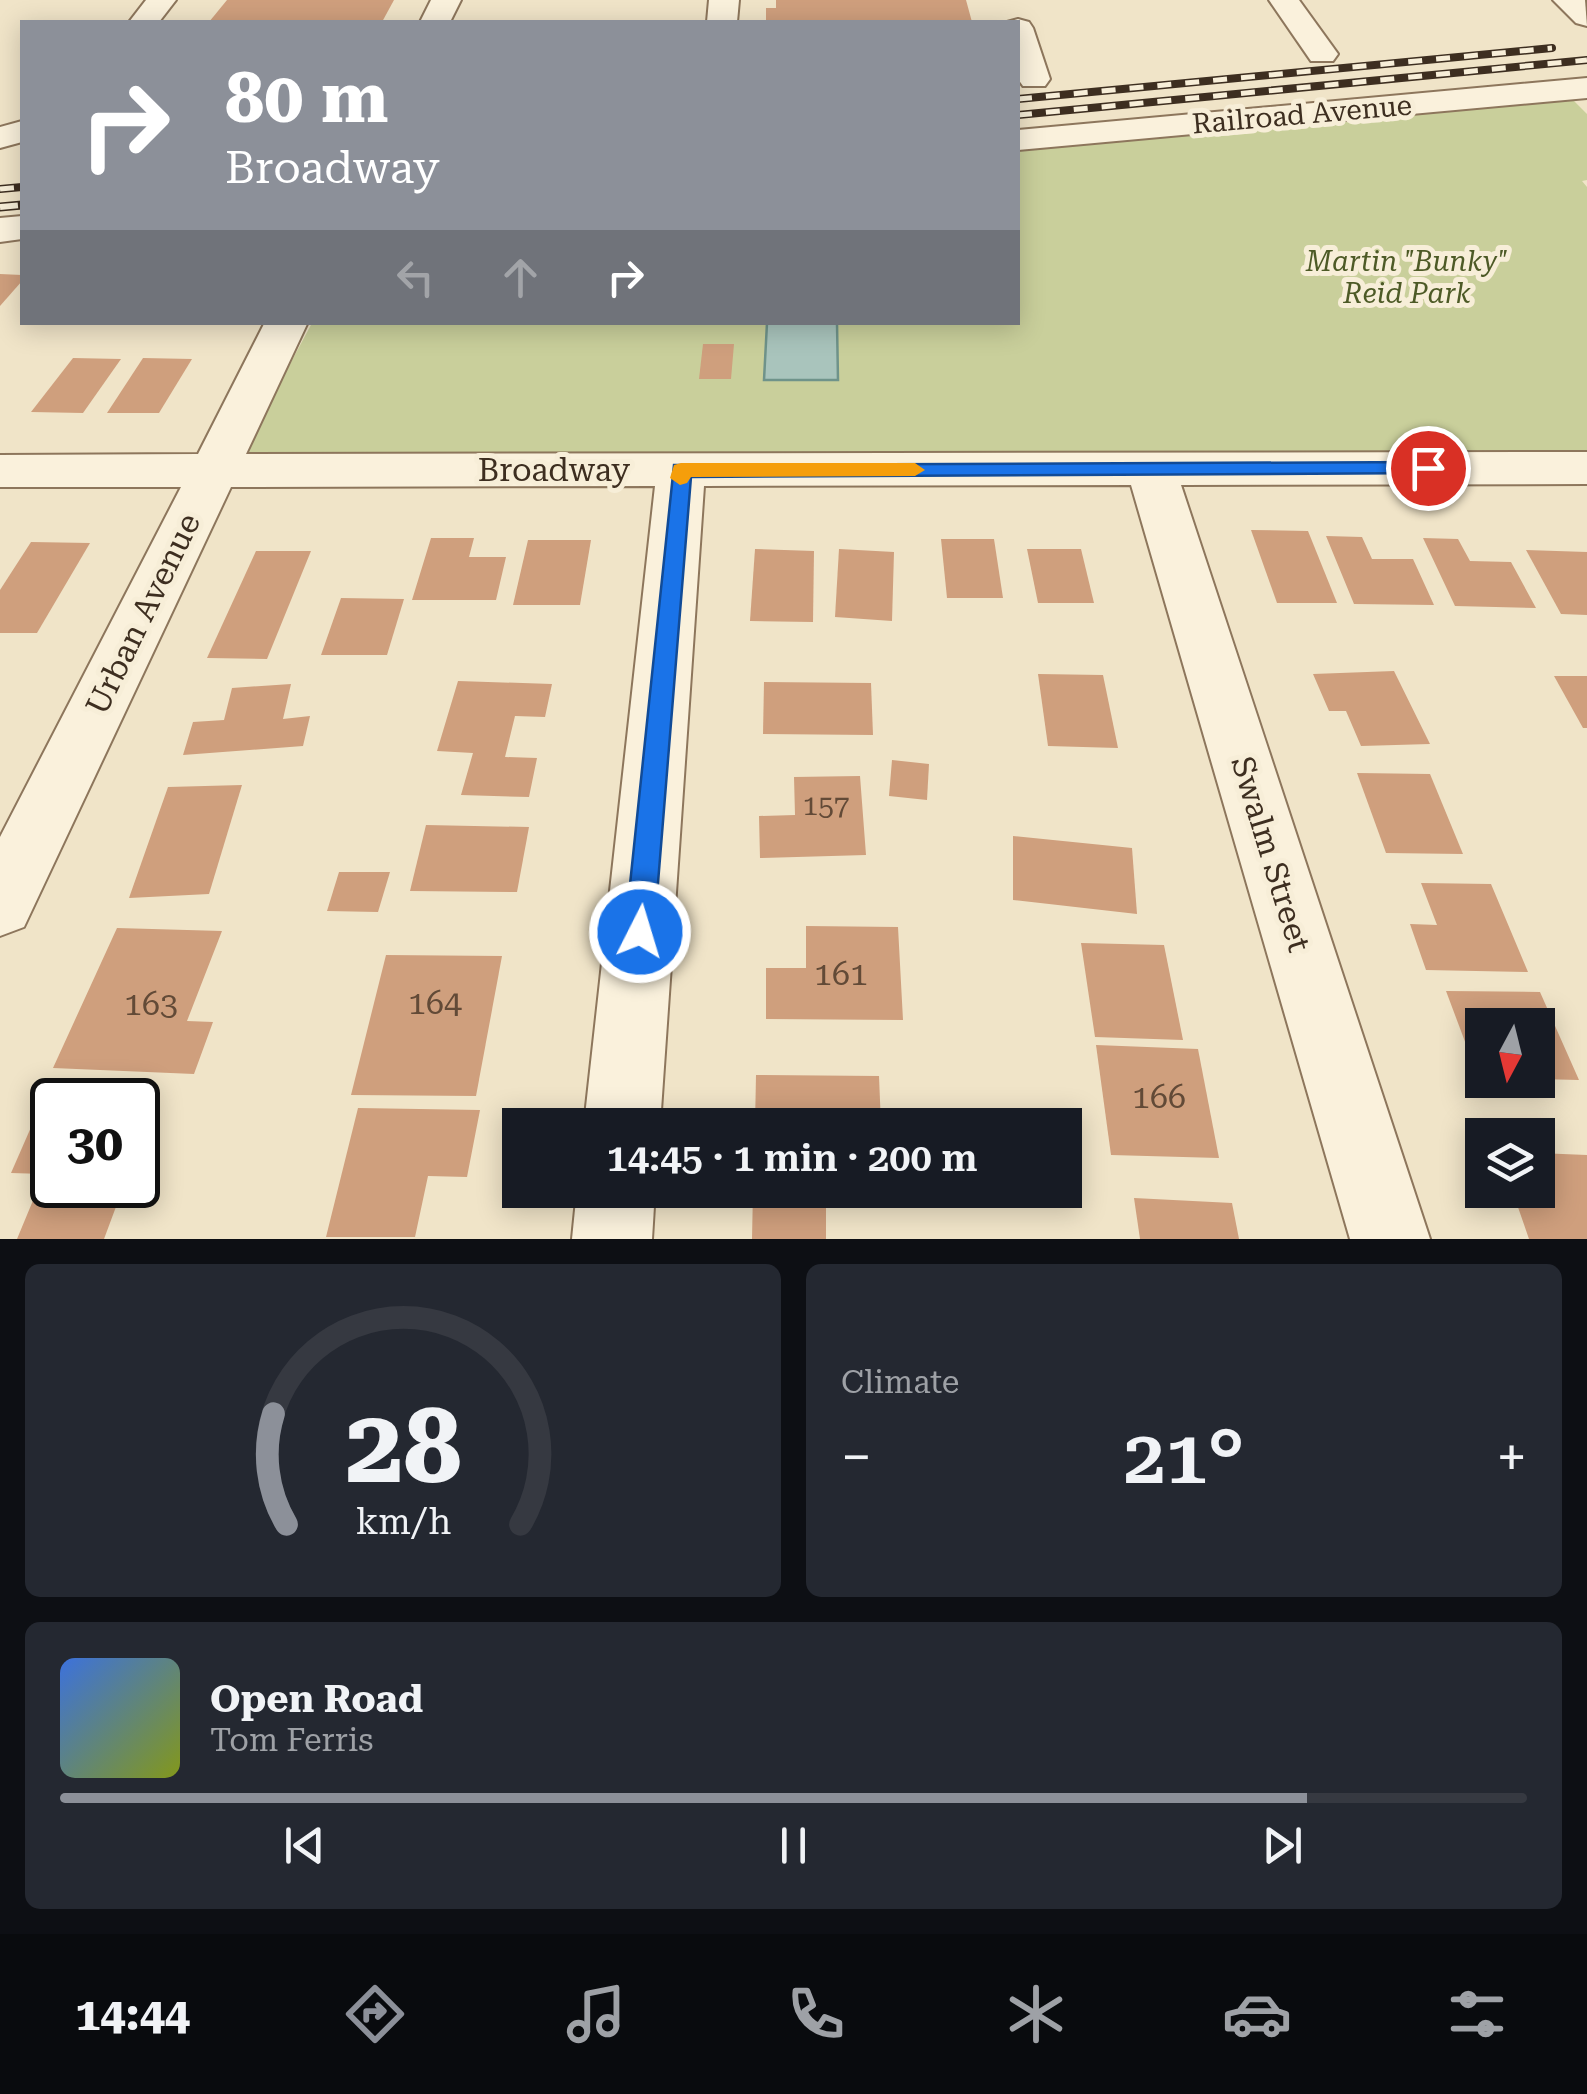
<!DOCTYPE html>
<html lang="en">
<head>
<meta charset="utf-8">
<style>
	body { margin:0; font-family:"Roboto Serif",serif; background:#242831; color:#f1f3f6; height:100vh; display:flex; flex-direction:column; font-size:38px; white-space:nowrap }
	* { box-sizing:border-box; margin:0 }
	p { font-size:32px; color:#9ea1a6 }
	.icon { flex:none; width:55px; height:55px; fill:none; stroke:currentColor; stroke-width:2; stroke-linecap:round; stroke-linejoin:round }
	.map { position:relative; height:1239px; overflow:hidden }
	.details { display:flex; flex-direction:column; gap:25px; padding:25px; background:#0d0f14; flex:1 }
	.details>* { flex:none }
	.top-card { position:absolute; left:20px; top:20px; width:1000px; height:305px; border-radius:0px; box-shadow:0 5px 25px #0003; background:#8c9099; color:#fff; overflow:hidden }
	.needle { width:65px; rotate:187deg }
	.buttons { position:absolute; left:1465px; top:1008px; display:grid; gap:20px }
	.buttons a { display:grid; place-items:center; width:90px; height:90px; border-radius:0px; background:#171b24; box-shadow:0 5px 25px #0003; font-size:50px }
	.speed { position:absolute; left:30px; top:1078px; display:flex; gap:20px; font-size:50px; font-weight:700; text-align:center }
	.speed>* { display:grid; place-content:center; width:130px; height:130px; border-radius:50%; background:#171b24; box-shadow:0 5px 25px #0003; line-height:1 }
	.speed .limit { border:5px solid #111; border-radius:15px; background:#fff; color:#111 }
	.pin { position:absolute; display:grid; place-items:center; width:85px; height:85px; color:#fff; margin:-42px; border:5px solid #fff; border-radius:50%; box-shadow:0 2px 10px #0007 }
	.me { position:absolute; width:110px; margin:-55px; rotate:5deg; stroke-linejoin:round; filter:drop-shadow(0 0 8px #0008) }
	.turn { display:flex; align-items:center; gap:35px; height:210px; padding:0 40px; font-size:45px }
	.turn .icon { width:130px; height:130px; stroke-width:2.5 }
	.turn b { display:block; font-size:70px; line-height:85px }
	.lanes { display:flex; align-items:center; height:95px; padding:0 40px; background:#0003; justify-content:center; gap:50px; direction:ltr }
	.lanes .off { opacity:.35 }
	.big { font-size:75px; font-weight:600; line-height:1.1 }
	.details .card { flex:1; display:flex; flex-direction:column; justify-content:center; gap:15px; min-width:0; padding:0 35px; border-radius:15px; background:#242831 }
	.details .dial { align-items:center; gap:0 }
	.dial svg { height:260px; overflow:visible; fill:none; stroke:#363941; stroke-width:7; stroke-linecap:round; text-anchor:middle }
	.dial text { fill:#f1f3f6; stroke:none }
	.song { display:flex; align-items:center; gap:30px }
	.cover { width:120px; height:120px; border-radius:15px; background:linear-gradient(135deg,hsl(220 70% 55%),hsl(70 70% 35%)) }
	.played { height:10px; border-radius:5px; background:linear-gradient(90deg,#8c9099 85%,#363941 85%) }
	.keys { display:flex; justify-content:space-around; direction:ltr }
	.heat { display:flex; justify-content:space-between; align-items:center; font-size:55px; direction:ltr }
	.details .tiles { flex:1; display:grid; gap:25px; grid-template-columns:1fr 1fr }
	.card:last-child { grid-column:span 2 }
	.trip { position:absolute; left:502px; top:1108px; width:580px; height:100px; border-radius:0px; background:#171b24; box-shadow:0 5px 25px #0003; font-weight:600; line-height:100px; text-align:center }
	.menu { display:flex; height:160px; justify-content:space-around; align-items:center; background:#090b0e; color:#9ea1a6 }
	.menu .icon { width:70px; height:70px }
	.menu .on { color:#8c9099 }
	.menu b { font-size:45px; color:#f1f3f6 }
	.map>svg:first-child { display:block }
	.green { fill:#c9cf9b }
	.water { fill:#a9c4bc; stroke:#6f938a; stroke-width:2.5 }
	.building { fill:#cf9f7d }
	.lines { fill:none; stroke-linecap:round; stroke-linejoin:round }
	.minor-casing { stroke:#8d765c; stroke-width:4 }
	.minor { fill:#faf1dc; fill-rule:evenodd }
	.rail-far1-casing { stroke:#3d2e20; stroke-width:8 }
	.rail-casing { stroke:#3d2e20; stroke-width:9 }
	.rail-far1 { stroke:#f7eed8; stroke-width:5; stroke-dasharray:14; stroke-linecap:butt }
	.rail { stroke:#f7eed8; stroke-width:6; stroke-dasharray:18; stroke-linecap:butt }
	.route { fill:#1a73e8; stroke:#114b97; stroke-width:2.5 }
	.slow { fill:#f59e0b }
	.labels { text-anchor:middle; stroke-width:10; stroke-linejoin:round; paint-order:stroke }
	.far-street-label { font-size:28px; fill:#3d2e20; stroke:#f7eed8 }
	.far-park-label { font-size:28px; font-style:italic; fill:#4d5a26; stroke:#f7eed8 }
	.number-label { font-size:28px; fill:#624a37 }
	.street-label { font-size:32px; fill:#3d2e20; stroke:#f7eed8 }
	.near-number-label { font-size:32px; fill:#624a37 }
</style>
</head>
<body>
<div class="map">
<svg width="1587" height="1239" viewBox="0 0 1587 1239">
	<rect width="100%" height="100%" fill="#f0e4c8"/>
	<!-- green -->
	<path class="green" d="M1556 83 1587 114V180L1582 181 1587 187V457H240L312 323 1018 322V130Z"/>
	<!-- water -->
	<path class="water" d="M767 323H837L838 380H764Z"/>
	<!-- building -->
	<g class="building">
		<path d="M227 0H394L382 22H209Z"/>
		<path d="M776 0H966L972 22H766V8H776Z"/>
		<path d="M0 274 22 275V281L0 306Z"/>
		<path d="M703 344H734L731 379H699Z"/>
		<path d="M73 358 121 359 83 413 31 412Z"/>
		<path d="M143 358 192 359 159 413H107Z"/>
		<path d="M1251 530 1308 531 1337 603H1277Z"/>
		<path d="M1326 536 1362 537 1372 559H1413L1434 605 1354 604Z"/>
		<path d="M431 538H474L469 557H506L496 600H412Z"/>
		<path d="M1423 538 1458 539 1470 561 1511 562 1536 608 1455 606Z"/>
		<path d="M941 539H994L1003 598H947Z"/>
		<path d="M528 540H591L580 605H513Z"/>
		<path d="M31 542 90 543 37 633H0V590Z"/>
		<path d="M755 549 814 551 813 622 750 621Z"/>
		<path d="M839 549 894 552 892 621 835 617Z"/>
		<path d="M1027 549H1081L1094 603H1038Z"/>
		<path d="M1526 550 1587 552V615L1561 614Z"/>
		<path d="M256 551H311L267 659 207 658Z"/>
		<path d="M341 598 404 599 387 655H321Z"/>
		<path d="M1394 671 1430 744 1361 746 1346 711H1329L1313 674Z"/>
		<path d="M1038 674 1103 675 1118 748 1048 746Z"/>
		<path d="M1554 676H1587V728H1583Z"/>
		<path d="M458 681 552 684 545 717 515 716 505 757 537 758 529 797 461 795 473 753 437 751Z"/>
		<path d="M764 682 871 683 873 735 763 734Z"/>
		<path d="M291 684 283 719 310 716 303 746 183 755 193 722 224 720 232 688Z"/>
		<path d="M892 760 929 764 927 800 889 796Z"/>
		<path d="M1357 773 1430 774 1463 854 1386 853Z"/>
		<path d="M860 776 866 855 760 858 759 816 795 815 794 777Z"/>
		<path d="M242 785 209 894 129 898 168 787Z"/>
		<path d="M426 825 529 827 517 892 410 891Z"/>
		<path d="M1013 836 1132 848 1137 914 1013 900Z"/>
		<path d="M339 872H390L378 912 327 911Z"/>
		<path d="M1421 883 1491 884 1528 972 1426 970 1410 924 1437 925Z"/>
		<path d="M806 926 898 927 903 1020 766 1019V968H806Z"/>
		<path d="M117 928 222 931 187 1021 213 1022 194 1074 53 1068Z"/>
		<path d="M1081 943 1164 945 1183 1040 1095 1037Z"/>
		<path d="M386 955 502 956 476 1096 351 1095Z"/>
		<path d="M1446 991 1540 992 1579 1080 1538 1079V1025H1482V1079H1479Z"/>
		<path d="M1096 1045 1198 1049 1219 1158 1111 1155Z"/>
		<path d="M756 1075 879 1076 881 1125H755Z"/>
		<path d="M358 1108 480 1110 467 1177 428 1176 415 1237H326Z"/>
		<path d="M32 1125 52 1126V1185H72L67 1195 120 1196 104 1239H17L44 1174 11 1173Z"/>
		<path d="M1538 1153 1587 1155V1239H1529L1512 1190H1538Z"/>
		<path d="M753 1190H884V1202H826V1239H752Z"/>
		<path d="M1134 1198 1232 1203 1239 1239H1140Z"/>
	</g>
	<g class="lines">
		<defs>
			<g id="minor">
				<path d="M146 0H176L159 22H129Z"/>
				<path d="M431 0H461L450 22H420Z"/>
				<path d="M709 0H739L737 22H707Z"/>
				<path d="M1269 0H1299L1338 54 1333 61H1311Z"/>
				<path d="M1553 0H1585L1587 26 1576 23Z"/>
				<path d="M1018 19 1029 22 1033 28 1050 79 1045 86H1023L1018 79V22H1007Z"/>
				<path d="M1587 78V98L1018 150V130Z"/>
				<path d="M22 121V142L0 148V127Z"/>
				<path d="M22 216V239L0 242V218Z"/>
				<path d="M265 322H308L246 454 1587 452V484L1181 485 1430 1239H1350L1131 485 704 486 660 1125H584L655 486 231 487 24 927 0 936V837L181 487H0V455L198 454Z"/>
				<path d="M577 1190H655L652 1239H572Z"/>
			</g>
		</defs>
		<!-- minor casing -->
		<use href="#minor" class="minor-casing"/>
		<!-- minor -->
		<use href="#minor" class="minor"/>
		<defs>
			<g id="rail-far1">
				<path d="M1018 99 1552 48"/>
				<path d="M1018 115 1587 60"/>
				<path d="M0 189 22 187"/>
			</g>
			<path id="rail" d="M0 207 22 205"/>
		</defs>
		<!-- rail-far1 casing -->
		<use href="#rail-far1" class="rail-far1-casing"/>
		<!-- rail casing -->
		<use href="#rail" class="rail-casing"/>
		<!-- rail-far1 -->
		<use href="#rail-far1" class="rail-far1"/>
		<!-- rail -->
		<use href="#rail" class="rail"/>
	</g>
	<!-- route -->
	<path class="route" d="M1428 462 1436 463V473L691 477 654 932 649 941 640 945 630 941 625 932 674 465Z"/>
	<!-- slow -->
	<path class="slow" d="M681 463H915L925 470 915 476 691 477 687 483 680 485 670 478 674 465Z"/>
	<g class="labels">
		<!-- far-street labels -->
		<g class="far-street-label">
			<text transform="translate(1302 114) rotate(-5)" y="10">Railroad Avenue</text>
		</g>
		<!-- far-park labels -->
		<g class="far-park-label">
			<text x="1407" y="271">Martin "Bunky"<tspan x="1407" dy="32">Reid Park</tspan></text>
		</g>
		<!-- number labels -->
		<g class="number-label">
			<text x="826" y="815">157</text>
		</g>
		<!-- street labels -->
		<g class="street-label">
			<text x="554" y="481">Broadway</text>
			<text transform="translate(143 614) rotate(-64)" y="11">Urban Avenue</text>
			<text transform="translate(1271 854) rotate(73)" y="11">Swalm Street</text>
		</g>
		<!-- near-number labels -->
		<g class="near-number-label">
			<text x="841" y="985">161</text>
			<text x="435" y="1014">164</text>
			<text x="151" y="1015">163</text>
			<text x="1159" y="1108">166</text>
		</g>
	</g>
</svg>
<div class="buttons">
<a><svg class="needle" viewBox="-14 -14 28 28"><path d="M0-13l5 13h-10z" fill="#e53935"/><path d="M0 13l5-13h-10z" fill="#9ea1a6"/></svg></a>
<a><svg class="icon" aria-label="layers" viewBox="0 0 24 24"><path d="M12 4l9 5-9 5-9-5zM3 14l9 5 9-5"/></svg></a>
</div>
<div class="speed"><div class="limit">30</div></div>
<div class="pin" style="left:1428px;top:468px;background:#d93025"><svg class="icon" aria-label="arrive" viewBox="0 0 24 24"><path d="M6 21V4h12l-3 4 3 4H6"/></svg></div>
<svg class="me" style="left:640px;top:932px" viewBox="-20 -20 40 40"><circle r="17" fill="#1a73e8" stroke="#fff" stroke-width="3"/><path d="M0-11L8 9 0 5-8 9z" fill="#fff"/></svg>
<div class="trip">14:45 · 1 min · 200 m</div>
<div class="top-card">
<div class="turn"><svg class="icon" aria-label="right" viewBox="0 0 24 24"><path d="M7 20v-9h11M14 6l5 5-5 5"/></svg><div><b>80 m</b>Broadway</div></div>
<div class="lanes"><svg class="icon off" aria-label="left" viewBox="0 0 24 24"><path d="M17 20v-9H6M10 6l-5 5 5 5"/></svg><svg class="icon off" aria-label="ahead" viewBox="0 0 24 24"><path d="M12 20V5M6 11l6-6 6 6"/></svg><svg class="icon" aria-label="right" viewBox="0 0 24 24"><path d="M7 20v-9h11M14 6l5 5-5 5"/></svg></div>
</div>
</div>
<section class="details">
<div class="tiles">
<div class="card dial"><svg viewBox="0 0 100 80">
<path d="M14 69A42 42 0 1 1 86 69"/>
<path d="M14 69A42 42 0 0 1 10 35" stroke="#8c9099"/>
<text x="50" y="56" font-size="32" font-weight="700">28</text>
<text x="50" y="72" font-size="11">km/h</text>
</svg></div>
<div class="card"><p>Climate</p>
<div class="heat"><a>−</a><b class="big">21°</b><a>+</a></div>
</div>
<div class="card">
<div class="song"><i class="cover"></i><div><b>Open Road</b><p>Tom Ferris</p></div></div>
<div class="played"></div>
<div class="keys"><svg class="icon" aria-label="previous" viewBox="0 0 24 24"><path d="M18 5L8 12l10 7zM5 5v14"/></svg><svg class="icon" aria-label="pause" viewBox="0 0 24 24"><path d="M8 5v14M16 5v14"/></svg><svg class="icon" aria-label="next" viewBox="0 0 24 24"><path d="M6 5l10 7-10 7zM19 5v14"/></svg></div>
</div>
</div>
</section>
<nav class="menu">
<b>14:44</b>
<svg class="icon on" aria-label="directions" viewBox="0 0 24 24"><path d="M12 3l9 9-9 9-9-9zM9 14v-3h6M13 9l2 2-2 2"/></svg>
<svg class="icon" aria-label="music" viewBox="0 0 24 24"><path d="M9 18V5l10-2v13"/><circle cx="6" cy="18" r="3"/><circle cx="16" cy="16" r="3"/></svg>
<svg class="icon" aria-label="phone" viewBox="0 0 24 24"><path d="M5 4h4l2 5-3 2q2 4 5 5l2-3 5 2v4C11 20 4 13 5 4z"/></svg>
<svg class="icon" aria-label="climate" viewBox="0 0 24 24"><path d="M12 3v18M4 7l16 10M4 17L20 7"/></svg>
<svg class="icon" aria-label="car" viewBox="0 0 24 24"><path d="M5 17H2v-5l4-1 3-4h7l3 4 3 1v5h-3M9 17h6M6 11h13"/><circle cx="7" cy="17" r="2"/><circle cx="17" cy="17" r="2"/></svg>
<svg class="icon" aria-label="filters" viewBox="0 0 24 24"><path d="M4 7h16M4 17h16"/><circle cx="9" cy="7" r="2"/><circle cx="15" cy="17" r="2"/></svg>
</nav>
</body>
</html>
